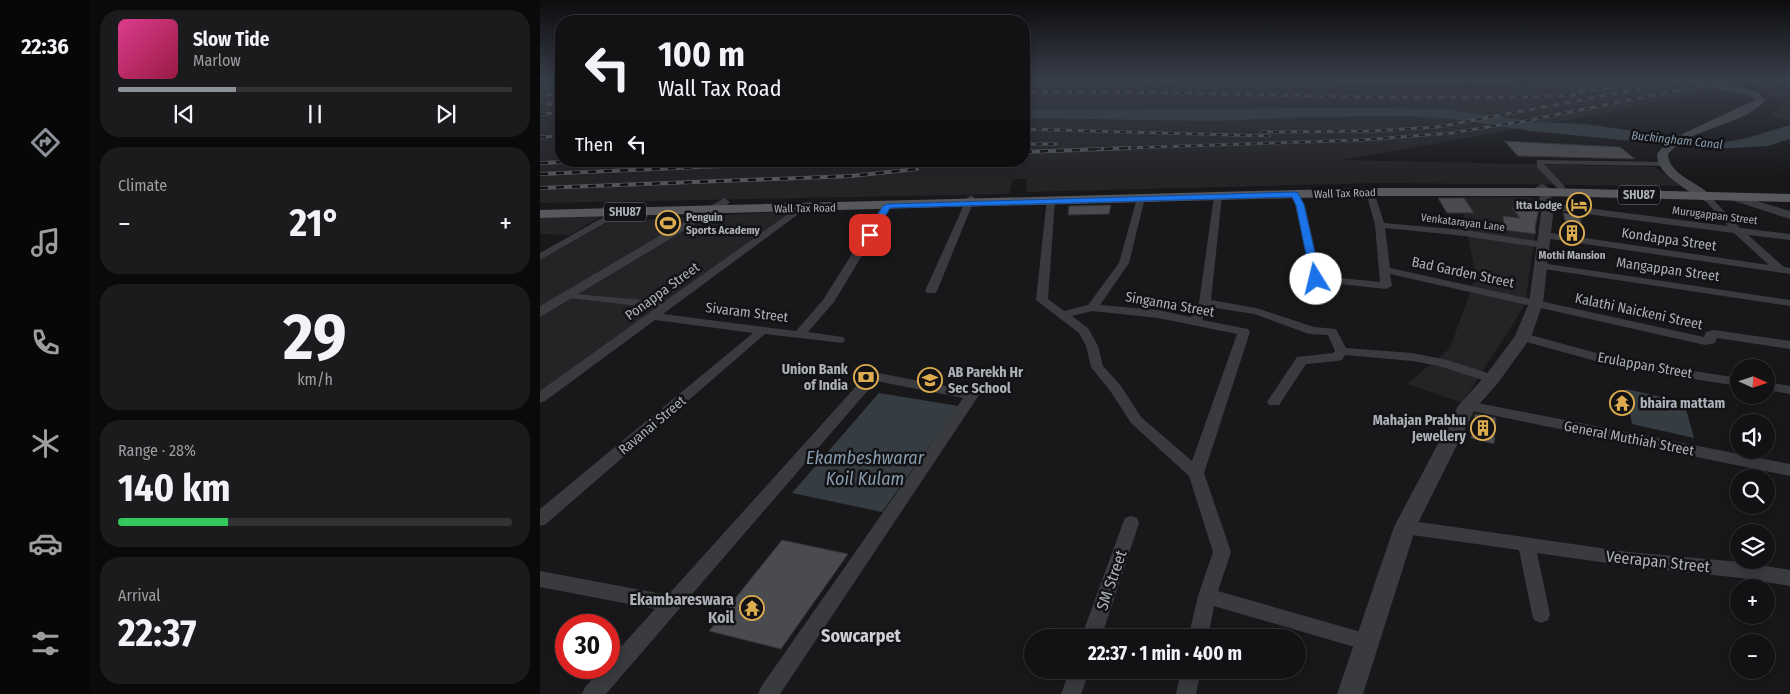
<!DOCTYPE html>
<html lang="en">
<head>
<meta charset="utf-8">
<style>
	body { margin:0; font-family:"Fira Sans Condensed",sans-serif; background:#1b1b1d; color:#f1f3f6; height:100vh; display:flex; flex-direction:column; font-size:19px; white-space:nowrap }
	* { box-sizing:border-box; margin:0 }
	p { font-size:16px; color:#9c9ea0 }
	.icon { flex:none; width:28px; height:28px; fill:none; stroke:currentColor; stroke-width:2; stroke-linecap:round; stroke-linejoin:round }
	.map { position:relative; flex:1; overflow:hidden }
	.panel { display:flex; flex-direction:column; gap:10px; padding:10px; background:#0a0a0b; width:450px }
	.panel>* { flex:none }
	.banner { position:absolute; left:15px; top:15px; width:475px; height:152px; border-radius:20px; box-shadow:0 2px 12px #0003,0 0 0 1px #313234; background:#121214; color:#f1f3f6; overflow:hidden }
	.needle { width:32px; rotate:93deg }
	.fabs { position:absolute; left:1190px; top:359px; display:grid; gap:10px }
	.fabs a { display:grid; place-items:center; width:45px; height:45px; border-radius:50%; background:#121214; box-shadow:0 2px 12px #0003,0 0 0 1px #313234; font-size:25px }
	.speed { position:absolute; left:15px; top:614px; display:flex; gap:10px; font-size:25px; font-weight:700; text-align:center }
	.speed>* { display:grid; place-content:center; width:65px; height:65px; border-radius:50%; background:#121214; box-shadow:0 2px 12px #0003,0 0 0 1px #313234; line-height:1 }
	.speed .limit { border:8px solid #d22; background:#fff; color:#111 }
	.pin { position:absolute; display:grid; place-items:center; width:42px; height:42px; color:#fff; margin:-21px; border-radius:10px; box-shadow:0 2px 8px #0006 }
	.me { position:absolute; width:55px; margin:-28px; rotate:351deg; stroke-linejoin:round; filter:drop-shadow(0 0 4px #0008) }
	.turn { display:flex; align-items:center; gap:18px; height:105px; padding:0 20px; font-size:22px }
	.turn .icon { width:65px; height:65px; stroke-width:2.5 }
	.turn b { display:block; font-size:35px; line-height:42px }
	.then { display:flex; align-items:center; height:48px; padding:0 20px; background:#0003; gap:10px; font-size:19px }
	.big { font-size:38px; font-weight:700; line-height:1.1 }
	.panel .widget { flex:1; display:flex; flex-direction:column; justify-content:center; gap:8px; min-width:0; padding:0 18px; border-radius:20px; background:#1b1b1d }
	.panel .dial { align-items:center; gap:0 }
	.dial b { font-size:65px; line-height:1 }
	.song { display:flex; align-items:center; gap:15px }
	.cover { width:60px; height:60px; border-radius:8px; background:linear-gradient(135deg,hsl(330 70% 55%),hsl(340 70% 35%)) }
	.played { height:5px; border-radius:2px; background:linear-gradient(90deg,#8c9099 30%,#313234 30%) }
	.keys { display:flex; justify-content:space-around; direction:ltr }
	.heat { display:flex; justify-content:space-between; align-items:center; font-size:28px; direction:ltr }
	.charge { height:8px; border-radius:4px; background:linear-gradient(90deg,#34c759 28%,#313234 0) }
	.trip { position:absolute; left:484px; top:629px; width:282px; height:50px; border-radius:25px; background:#121214; box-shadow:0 2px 12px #0003,0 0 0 1px #313234; font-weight:700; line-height:50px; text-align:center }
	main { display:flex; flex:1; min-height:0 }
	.menu { display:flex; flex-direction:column; width:90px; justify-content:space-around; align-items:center; background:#070708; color:#9c9ea0 }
	.menu .icon { width:35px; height:35px }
	.menu .selected { color:#8c9099 }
	.menu b { font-size:22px; color:#f1f3f6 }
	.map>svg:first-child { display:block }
	.built { fill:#242427 }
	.green { fill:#252c26 }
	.water { fill:#353d43 }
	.pier { fill:#18181a }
	.building { fill:#4a4b4f; stroke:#333336 }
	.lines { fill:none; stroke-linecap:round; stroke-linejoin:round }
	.minor { fill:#3a3b3e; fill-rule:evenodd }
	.tertiary { fill:#3a3b3e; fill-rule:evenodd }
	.secondary { fill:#484a4e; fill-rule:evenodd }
	.primary { fill:#56585d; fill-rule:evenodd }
	.rail-far1-casing { stroke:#535559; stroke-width:3 }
	.rail-casing { stroke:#535559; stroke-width:4 }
	.rail-far1 { stroke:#131315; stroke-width:2; stroke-dasharray:6; stroke-linecap:butt }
	.rail { stroke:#131315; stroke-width:2.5; stroke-dasharray:8; stroke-linecap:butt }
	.secondary-bridge { stroke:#484a4e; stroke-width:9 }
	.route { fill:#1a73e8; stroke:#114b97 }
	.labels { text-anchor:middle; stroke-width:5; stroke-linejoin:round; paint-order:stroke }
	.far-street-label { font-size:11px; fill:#acb0b8; stroke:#131315 }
	.far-poi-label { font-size:11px; font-weight:bold; fill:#acb0b8; stroke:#131315; text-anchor:end }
	.far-water-label { font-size:12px; font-style:italic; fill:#889caf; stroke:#131315 }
	.shield { fill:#131315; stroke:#7e8187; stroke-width:1 }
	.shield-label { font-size:12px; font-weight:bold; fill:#acb0b8 }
	.street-label { font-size:14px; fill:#acb0b8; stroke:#131315 }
	.poi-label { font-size:14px; font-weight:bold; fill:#acb0b8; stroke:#131315; text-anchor:end }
	.near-street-label { font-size:16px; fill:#acb0b8; stroke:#131315 }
	.near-poi-label { font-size:16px; font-weight:bold; fill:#acb0b8; stroke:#131315; text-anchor:end }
	.near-water-label { font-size:18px; font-style:italic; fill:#889caf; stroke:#131315 }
	.near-neighbourhood-label { font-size:18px; font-weight:bold; fill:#cdcfd5; stroke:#131315 }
</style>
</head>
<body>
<main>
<nav class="menu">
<b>22:36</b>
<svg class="icon selected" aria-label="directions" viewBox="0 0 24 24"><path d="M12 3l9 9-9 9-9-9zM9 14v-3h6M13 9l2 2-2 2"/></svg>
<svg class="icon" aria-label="music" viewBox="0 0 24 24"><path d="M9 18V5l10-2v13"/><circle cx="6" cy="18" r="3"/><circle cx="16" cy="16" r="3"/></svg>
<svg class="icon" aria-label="phone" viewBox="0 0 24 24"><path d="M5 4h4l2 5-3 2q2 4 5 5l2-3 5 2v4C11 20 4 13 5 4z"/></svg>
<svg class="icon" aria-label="climate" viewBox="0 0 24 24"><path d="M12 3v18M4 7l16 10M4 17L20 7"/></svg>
<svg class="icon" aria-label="car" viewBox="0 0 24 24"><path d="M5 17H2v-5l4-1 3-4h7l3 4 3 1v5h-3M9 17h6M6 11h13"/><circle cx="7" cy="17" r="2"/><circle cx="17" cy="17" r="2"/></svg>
<svg class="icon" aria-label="filters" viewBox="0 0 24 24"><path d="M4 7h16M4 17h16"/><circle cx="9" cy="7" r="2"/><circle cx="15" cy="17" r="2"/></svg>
</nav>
<section class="panel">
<div class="widget">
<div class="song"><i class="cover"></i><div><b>Slow Tide</b><p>Marlow</p></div></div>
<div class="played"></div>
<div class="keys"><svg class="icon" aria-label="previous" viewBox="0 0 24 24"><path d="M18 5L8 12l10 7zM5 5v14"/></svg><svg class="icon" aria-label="pause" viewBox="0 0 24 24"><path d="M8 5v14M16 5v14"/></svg><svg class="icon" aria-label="next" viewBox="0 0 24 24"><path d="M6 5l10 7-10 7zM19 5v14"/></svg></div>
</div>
<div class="widget"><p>Climate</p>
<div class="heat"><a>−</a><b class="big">21°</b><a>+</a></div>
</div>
<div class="widget dial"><b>29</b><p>km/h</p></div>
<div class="widget"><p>Range · 28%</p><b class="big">140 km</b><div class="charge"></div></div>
<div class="widget"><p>Arrival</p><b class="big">22:37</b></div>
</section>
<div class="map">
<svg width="1250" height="694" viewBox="0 0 1250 694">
	<rect width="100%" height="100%" fill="#18181a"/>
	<!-- built -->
	<g class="built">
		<path d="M0 78H21V161H484V78H576L572 83 689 88 1058 84 1105 78H1250V121L1230 115 1247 103 1207 84 1029 120 802 160 1115 167 1140 186 838 183 486 192 487 179H473L469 194 0 203Z"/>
		<path d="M920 197 1000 198 985 305 922 403 867 384 910 348 936 276Z"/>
		<path d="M255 211 0 397V260L68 222Z"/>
		<path d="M62 216 30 235 0 234V218Z"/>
	</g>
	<!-- green -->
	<path class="green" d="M576 78H970L978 84 689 88 572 83Z"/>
	<!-- water -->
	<g class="water">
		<path d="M813 108 903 109 997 122 1045 124 1178 143 1203 139 1250 125V139L1228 146 1174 149 991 131 914 119 866 116 763 117 676 121 484 118V110Z"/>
		<path d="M1086 389 1144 402 1154 438 1092 424Z"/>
		<path d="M339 393 418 406 342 512 252 493Z"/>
	</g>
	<!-- pier -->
	<path class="pier" d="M1134 134 1151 136 1171 142 1158 150 1119 142Z"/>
	<!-- building -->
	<g class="building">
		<path d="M964 141 1080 147 1095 159 978 156Z"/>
		<path d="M898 198H924L934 213H907Z"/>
		<path d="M571 205 569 214 528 215 529 206Z"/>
		<path d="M972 208 999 209 995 227 996 234 964 230 963 216 980 218Z"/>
		<path d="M1023 213 1039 215 1045 236 1029 234Z"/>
		<path d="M935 414 956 418 954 444 931 438Z"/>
		<path d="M242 540 308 554 241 649 169 631Z"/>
	</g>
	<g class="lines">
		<!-- minor -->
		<g class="minor">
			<path d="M997 160 1125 162 1129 164 1125 166 1004 164 1025 187 1021 190 1018 189 997 167Z"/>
			<path d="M830 189 834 192 844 223 924 230 1003 242 1008 245 1003 248 924 236 845 228 850 268 1164 337 1166 332 1174 330 1250 341V349L1177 338 1175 343 1165 345 850 274 852 286 846 289 772 281 755 205 751 195 758 193 765 205 781 276 840 282 835 225 826 192Z"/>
			<path d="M678 193 682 196 671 300 716 308 774 327 796 329 806 348 872 353 907 360 957 376 959 379 952 383 899 366 872 361 805 355 802 360 797 361 766 364 739 405H729L727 402 757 357 793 353 795 351 788 335 769 334 714 314 669 307 662 320 708 329 710 332 664 473 691 552 678 591 835 636 838 642 835 648 828 651 674 606 668 638H648L658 596 673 552 649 476 591 423 571 392 551 367 546 346 539 333 496 300 507 198 515 200 508 299 524 311 548 305 579 263 597 198 601 195 605 198 589 263 560 305 618 310 651 317 659 303 674 196ZM552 311 618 318 697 334 652 461 601 417 581 386 563 366 558 346 548 328 532 316Z"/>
			<path d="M1166 194 1169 195 1200 228 1250 234V240L1208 235 1244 267 1250 268V274L1004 238 999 235 1004 232 1229 265 1194 233 1008 209 1003 206 1008 203 1188 226 1162 197Z"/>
			<path d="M431 195 435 198 397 291 395 293H387L385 291 427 198Z"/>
			<path d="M347 203 352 206 294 302 268 332 303 337 305 340 303 343 225 334 6 524 0 526V509L213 333 115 320 5 401 0 403V391L116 308 29 298 25 297 23 295 25 293 124 302 261 205 266 208 264 210 123 314 256 331 283 300 342 206Z"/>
			<path d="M78 209 81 210V214L0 260V253Z"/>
			<path d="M1001 263 1250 300V306L997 268V264Z"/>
			<path d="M983 333 1082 360 1199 378V386L1081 368 979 340 977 337Z"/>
			<path d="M333 372 432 391 439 395 240 694H218L221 687 423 398 336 381 66 694H42L45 687 62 668H69V660L115 609 0 587V571L128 595 328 373Z"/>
			<path d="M1226 382 1250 386V394L1226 390Z"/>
			<path d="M927 401 1250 464V476L922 409 920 406 922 403Z"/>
			<path d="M591 516 597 518 599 523 561 638H541L583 523 585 518Z"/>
			<path d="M865 520 1088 552 1201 562 1250 570V586L1201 578 1088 566 997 553 1010 614 1008 620 1001 623 994 620 992 614 979 550 865 534 859 532 857 527 859 522Z"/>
			<path d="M530 670H550L541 694H521Z"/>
			<path d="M641 670H661L656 694H636Z"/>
		</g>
		<!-- tertiary -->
		<g class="tertiary">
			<path d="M1002 184 1008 187 1014 206 1003 303 991 337 958 383 935 409 876 527 823 694H797L854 527 918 406 946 375 975 336 989 303 1002 206 996 187Z"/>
			<path d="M1192 194 1250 211V219L1188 199 1186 197Z"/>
			<path d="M184 198 190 202 188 204 0 317V306Z"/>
		</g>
		<!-- secondary -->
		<path class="secondary" d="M1197 86 1219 93 1225 101C1200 127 1153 126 1128 154 1128 175 1161 183 1172 197L1166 201 1162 200C1148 189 1116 175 1117 154L1127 142 1138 136 1215 100 1213 97 1194 91V87Z"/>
		<!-- primary -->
		<path class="primary" d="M830 188H1005L1250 194V202L1005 196H830L0 218V210Z"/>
		<defs>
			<g id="rail-far1">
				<path d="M484 84H526"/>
				<path d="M484 92C669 90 855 103 1040 95"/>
				<path d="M1033 92 1073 88"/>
				<path d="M0 95 21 94"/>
				<path d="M0 104H21"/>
				<path d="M0 114 21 113"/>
				<path d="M484 129 729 136"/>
				<path d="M721 132 833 131 897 127 1154 79"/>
				<path d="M0 137 21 136"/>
				<path d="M484 144H516"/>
				<path d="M555 149 822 140 911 133 990 120 1200 78"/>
			</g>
			<g id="rail">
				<path d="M484 152 590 148"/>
				<path d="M0 163 46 161"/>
				<path d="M0 174 299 161"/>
				<path d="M0 188 311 176 377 169"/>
			</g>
		</defs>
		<!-- rail-far1 casing -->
		<use href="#rail-far1" class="rail-far1-casing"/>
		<!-- rail casing -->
		<use href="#rail" class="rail-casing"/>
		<!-- rail-far1 -->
		<use href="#rail-far1" class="rail-far1"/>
		<!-- rail -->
		<use href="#rail" class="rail"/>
		<!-- secondary-bridge -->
		<path class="secondary-bridge" d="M1152 78 1197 89"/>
	</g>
	<!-- sky -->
	<linearGradient id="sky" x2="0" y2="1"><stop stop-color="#0d0d0e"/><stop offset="0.45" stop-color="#373d49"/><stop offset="1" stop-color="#373d49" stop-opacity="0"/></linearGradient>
	<rect width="1250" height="175" fill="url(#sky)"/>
	<!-- route -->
	<path class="route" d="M755 192 758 193 764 205 781 279 779 281 771 279 756 205 752 197 350 208 333 237 325 235 343 206 347 204Z"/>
	<!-- icons -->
	<defs>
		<symbol id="hotel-ring" viewBox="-11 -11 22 22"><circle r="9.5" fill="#131315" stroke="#dcac4e" stroke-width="1.5"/><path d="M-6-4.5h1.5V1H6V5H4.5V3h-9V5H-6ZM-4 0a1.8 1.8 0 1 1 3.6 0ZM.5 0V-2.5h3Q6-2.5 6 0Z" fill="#dcac4e"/></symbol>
		<symbol id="stadium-ring" viewBox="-11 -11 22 22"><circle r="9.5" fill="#131315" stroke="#dcac4e" stroke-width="1.5"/><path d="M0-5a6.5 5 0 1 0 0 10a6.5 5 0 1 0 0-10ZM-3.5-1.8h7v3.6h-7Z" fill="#dcac4e"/></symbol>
		<symbol id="building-ring" viewBox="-11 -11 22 22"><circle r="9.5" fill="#131315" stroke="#dcac4e" stroke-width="1.5"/><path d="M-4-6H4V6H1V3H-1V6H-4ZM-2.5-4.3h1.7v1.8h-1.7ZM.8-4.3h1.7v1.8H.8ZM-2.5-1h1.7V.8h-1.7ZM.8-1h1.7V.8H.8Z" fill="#dcac4e"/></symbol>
		<symbol id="bank-ring" viewBox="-11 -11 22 22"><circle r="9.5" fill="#131315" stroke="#dcac4e" stroke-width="1.5"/><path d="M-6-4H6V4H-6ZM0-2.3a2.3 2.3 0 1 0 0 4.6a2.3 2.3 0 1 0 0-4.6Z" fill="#dcac4e"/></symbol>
		<symbol id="school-ring" viewBox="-11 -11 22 22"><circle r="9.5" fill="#131315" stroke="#dcac4e" stroke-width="1.5"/><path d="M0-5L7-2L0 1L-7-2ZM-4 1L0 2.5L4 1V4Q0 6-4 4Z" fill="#dcac4e"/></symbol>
		<symbol id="temple-ring" viewBox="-11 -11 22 22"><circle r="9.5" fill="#131315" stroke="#dcac4e" stroke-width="1.5"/><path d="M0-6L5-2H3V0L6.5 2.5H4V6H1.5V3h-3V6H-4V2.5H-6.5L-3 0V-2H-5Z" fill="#dcac4e"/></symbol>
	</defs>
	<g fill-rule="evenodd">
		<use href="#hotel-ring" x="1025" y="191" width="28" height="28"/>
		<use href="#stadium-ring" x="114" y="209" width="28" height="28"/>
		<use href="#building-ring" x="1018" y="219" width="28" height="28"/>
		<use href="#bank-ring" x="312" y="363" width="28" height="28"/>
		<use href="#school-ring" x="376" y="366" width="28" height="28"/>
		<use href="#temple-ring" x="1068" y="389" width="28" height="28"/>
		<use href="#building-ring" x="929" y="414" width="28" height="28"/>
		<use href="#temple-ring" x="198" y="594" width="28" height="28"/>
	</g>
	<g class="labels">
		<!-- far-street labels -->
		<g class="far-street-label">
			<text transform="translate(805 193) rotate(-2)" y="4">Wall Tax Road</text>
			<text transform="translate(265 208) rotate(-1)" y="4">Wall Tax Road</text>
			<text transform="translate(1175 215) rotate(7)" y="4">Murugappan Street</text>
			<text transform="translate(923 222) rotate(7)" y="4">Venkatarayan Lane</text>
		</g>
		<!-- far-poi labels -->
		<g class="far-poi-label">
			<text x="1022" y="209">Itta Lodge</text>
			<text x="146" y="221" text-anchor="start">Penguin<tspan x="146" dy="13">Sports Academy</tspan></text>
			<text x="1032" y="259" text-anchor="middle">Mothi Mansion</text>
		</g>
		<!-- far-water labels -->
		<g class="far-water-label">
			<text transform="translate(1137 140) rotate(6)" y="4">Buckingham Canal</text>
		</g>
		<!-- shield labels -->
		<g class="shield">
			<rect x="1078" y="185.5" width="42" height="19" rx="4"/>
			<rect x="64" y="202.5" width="42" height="19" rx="4"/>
		</g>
		<g class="shield-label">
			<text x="1099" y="199">SHU87</text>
			<text x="85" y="216">SHU87</text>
		</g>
		<!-- street labels -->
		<g class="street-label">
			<text transform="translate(1129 239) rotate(8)" y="5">Kondappa Street</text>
			<text transform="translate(1128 269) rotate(8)" y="5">Mangappan Street</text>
			<text transform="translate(923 272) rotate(12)" y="5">Bad Garden Street</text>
			<text transform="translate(122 291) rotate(-36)" y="5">Ponappa Street</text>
			<text transform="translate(630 304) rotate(10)" y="5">Singanna Street</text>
			<text transform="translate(1099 311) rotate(12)" y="5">Kalathi Naickeni Street</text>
			<text transform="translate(207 312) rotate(7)" y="5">Sivaram Street</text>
			<text transform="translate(1105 365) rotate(10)" y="5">Erulappan Street</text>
			<text transform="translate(112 425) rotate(-40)" y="5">Ravanai Street</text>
			<text transform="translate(1089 438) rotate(11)" y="5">General Muthiah Street</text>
		</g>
		<!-- poi labels -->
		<g class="poi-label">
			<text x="308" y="374">Union Bank<tspan x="308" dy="16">of India</tspan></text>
			<text x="408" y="377" text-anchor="start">AB Parekh Hr<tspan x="408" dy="16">Sec School</tspan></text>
			<text x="1100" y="408" text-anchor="start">bhaira mattam</text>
			<text x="926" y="425">Mahajan Prabhu<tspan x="926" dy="16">Jewellery</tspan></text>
		</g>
		<!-- near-street labels -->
		<g class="near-street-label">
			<text transform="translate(1118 561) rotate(6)" y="6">Veerapan Street</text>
			<text transform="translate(571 580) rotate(-71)" y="6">SM Street</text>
		</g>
		<!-- near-poi labels -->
		<g class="near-poi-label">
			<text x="194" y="605">Ekambareswara<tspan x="194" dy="18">Koil</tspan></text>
		</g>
		<!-- near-water labels -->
		<g class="near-water-label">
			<text x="325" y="464">Ekambeshwarar<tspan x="325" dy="21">Koil Kulam</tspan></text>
		</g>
		<!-- near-neighbourhood labels -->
		<g class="near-neighbourhood-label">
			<text x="321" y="642">Sowcarpet</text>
		</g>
	</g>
</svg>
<div class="fabs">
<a><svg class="needle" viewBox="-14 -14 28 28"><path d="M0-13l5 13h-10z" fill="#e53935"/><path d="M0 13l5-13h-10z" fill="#9c9ea0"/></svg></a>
<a><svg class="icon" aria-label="sound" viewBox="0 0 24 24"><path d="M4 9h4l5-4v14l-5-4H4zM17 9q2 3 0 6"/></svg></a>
<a><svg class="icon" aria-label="search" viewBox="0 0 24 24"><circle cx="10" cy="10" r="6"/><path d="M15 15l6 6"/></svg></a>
<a><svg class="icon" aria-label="layers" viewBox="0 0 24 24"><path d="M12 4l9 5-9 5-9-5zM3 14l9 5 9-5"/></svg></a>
<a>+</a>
<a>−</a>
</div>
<div class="speed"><div class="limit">30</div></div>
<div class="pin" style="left:330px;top:235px;background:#d93025"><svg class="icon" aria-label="arrive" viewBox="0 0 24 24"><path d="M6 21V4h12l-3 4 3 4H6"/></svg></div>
<svg class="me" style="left:776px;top:279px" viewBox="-20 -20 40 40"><circle r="19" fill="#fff"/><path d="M0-13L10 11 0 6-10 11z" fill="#1a73e8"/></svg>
<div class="trip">22:37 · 1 min · 400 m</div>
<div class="banner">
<div class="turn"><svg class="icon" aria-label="left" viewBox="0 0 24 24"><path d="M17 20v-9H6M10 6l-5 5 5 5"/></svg><div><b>100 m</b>Wall Tax Road</div></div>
<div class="then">Then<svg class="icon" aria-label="left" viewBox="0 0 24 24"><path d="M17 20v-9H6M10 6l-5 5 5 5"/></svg></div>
</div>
</div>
</main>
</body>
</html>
